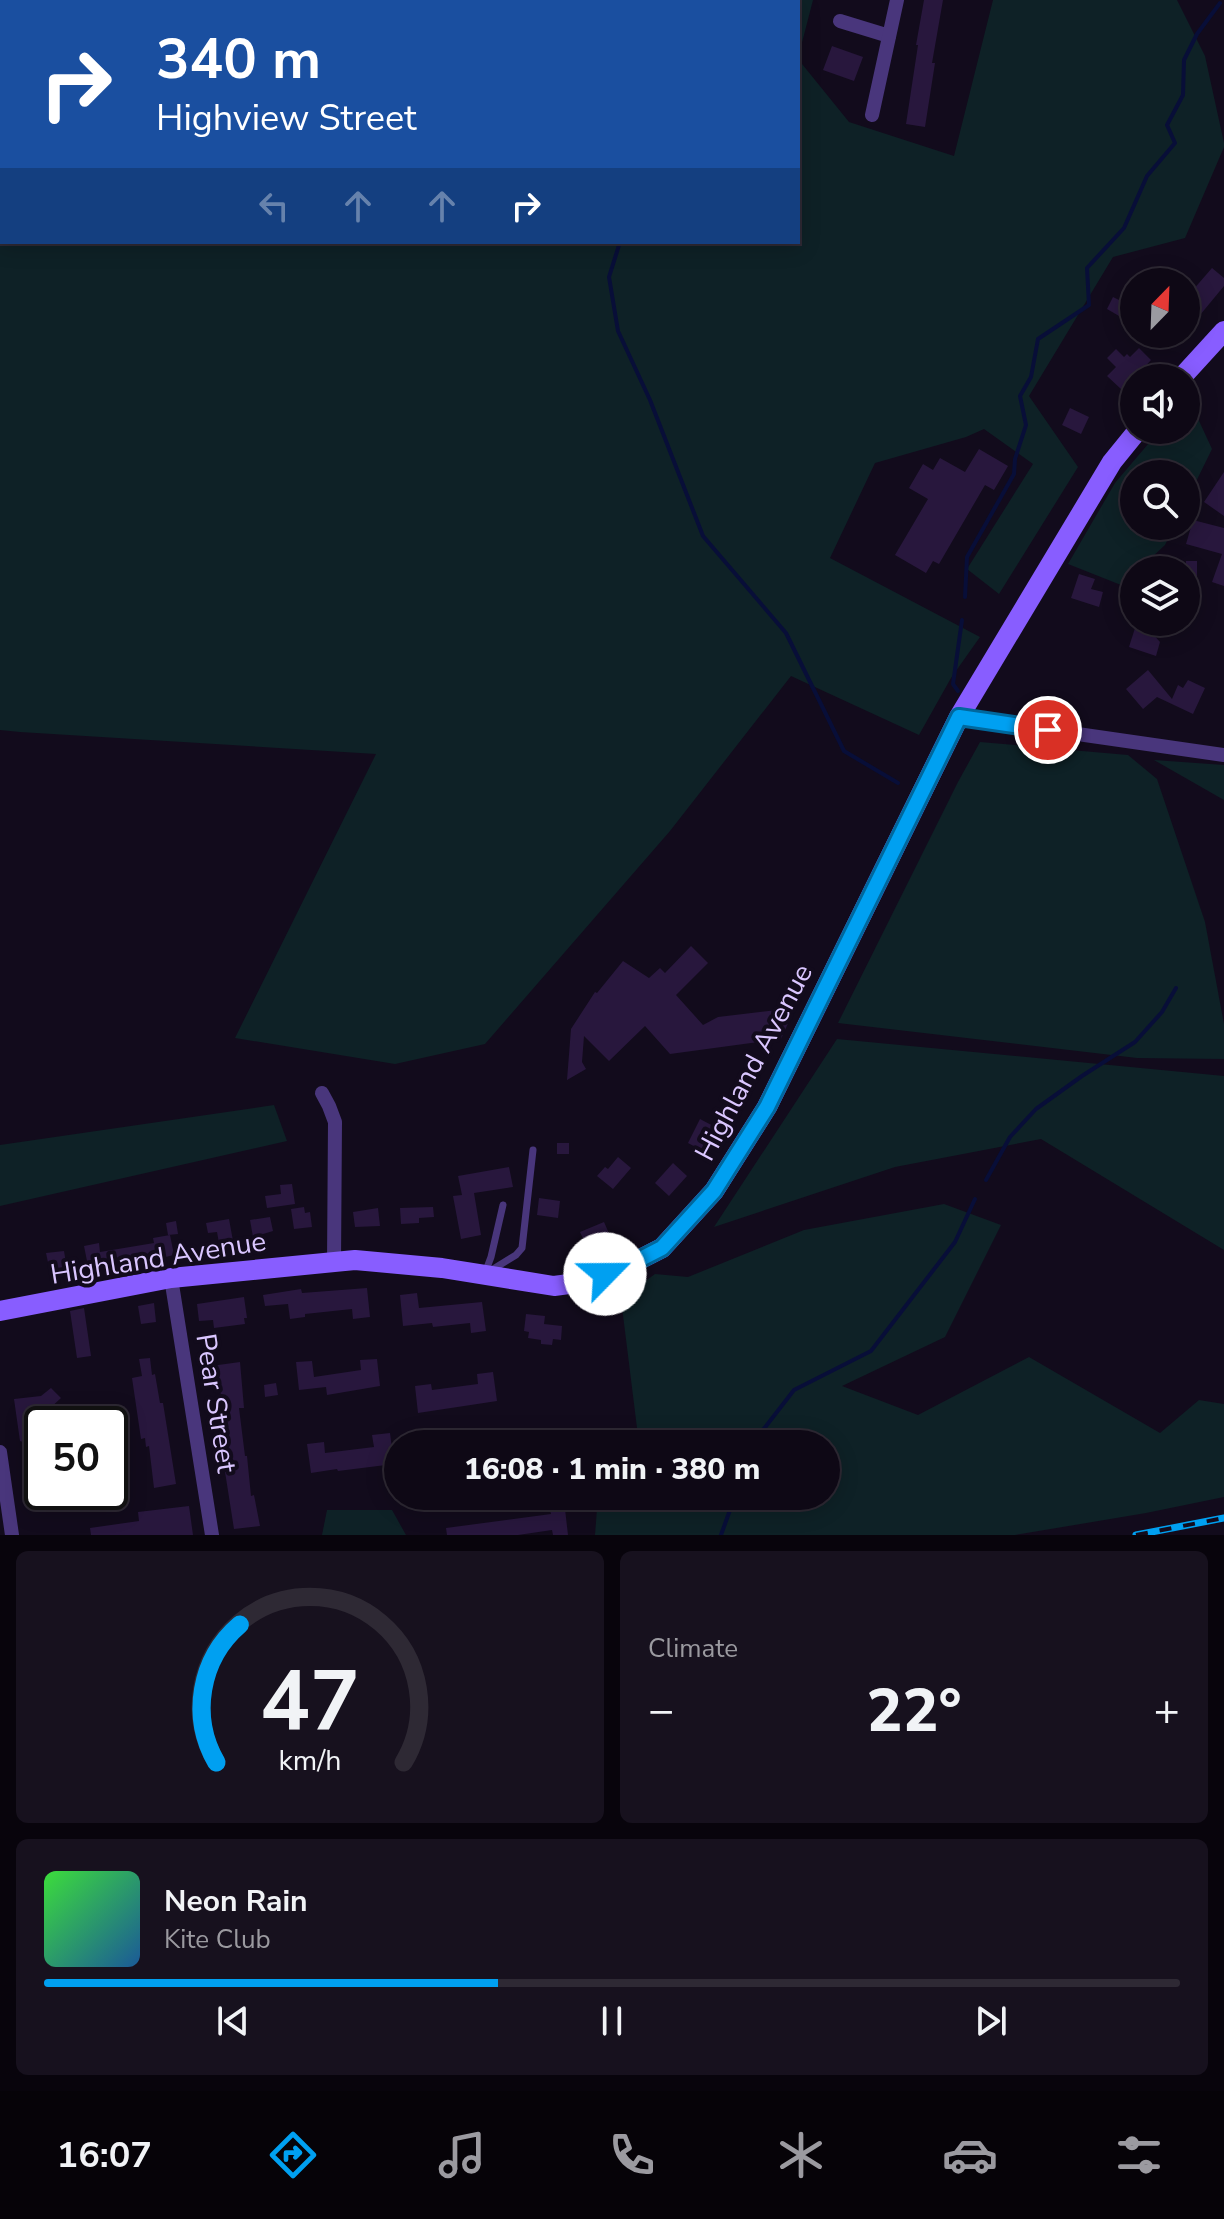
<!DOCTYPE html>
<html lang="en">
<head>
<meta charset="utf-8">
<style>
	body { margin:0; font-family:"Nunito Sans",sans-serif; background:#17111e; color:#f1f3f6; height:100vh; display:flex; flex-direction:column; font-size:30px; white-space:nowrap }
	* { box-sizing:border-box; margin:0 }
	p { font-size:26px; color:#9b9aa0 }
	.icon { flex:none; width:44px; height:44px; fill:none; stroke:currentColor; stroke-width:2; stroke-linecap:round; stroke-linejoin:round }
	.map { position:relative; height:1535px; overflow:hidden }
	.sheet { display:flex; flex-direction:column; gap:16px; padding:16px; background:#08040c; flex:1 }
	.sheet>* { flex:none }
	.banner { position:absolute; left:0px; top:0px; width:800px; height:244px; box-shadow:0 4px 20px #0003,0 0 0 2px #2e2934; background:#1a4fa0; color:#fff; overflow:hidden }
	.needle { width:52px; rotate:23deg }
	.buttons { position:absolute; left:1120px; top:268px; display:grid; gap:16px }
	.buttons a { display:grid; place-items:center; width:80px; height:80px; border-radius:50%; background:#0e0815; box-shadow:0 4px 20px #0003,0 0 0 2px #2e2934; font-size:40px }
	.speed { position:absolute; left:24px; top:1406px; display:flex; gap:16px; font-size:40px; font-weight:700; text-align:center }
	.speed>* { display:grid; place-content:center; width:104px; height:104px; border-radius:50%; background:#0e0815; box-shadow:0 4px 20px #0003,0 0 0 2px #2e2934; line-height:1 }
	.speed .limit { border:4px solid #111; border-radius:12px; background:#fff; color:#111 }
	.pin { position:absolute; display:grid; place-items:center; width:68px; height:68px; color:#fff; margin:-34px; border:4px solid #fff; border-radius:50%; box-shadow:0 2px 8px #0007 }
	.me { position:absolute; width:88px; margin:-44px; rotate:67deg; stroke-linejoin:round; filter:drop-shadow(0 0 6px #0008) }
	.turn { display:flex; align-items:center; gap:28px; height:168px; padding:0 24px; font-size:36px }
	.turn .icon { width:104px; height:104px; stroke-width:2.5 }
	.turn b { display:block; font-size:56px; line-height:68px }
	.lanes { display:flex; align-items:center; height:76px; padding:0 24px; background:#0003; justify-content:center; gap:40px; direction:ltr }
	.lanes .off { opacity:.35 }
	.big { font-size:60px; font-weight:800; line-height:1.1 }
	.sheet .widget { flex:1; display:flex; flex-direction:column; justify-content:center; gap:12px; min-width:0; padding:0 28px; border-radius:12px; background:#17111e }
	.sheet .dial { align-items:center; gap:0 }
	.dial svg { height:208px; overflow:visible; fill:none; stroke:#2e2934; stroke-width:7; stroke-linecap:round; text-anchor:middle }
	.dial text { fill:#f1f3f6; stroke:none }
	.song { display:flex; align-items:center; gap:24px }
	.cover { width:96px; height:96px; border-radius:12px; background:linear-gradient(135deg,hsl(120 70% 55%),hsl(210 70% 35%)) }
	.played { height:8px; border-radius:4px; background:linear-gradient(90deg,#00a0f1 40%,#2e2934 40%) }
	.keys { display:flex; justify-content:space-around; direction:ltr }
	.heat { display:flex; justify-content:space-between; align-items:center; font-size:44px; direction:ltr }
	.sheet .tiles { flex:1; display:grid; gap:16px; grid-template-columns:1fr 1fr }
	.widget:last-child { grid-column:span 2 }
	.trip { position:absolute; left:384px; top:1430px; width:456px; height:80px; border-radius:40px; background:#0e0815; box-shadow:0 4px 20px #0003,0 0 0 2px #2e2934; font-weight:800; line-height:80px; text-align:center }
	.menu { display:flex; height:128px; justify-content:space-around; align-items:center; background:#060308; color:#9b9aa0 }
	.menu .icon { width:56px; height:56px }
	.menu .active { color:#00a0f1 }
	.menu b { font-size:36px; color:#f1f3f6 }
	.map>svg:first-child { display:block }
	.green { fill:#0e2126 }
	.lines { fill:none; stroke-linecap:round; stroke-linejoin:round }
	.stream { stroke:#080e38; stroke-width:4 }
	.building { fill:#28173d }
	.lane { stroke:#49367c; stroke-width:7 }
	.street { stroke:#49367c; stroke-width:14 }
	.secondary { stroke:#885dff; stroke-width:20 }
	.rail-casing { stroke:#00a0f1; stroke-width:7 }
	.rail { stroke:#120b1c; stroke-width:4; stroke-dasharray:12; stroke-linecap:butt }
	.route-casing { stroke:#00689d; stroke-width:20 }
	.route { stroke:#00a0f1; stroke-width:14 }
	.labels { text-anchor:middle; stroke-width:8; stroke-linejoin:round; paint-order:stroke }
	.street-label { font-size:28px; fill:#dac6ff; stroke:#120b1c }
</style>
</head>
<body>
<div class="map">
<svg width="1224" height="1535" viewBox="0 0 1224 1535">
	<rect width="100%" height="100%" fill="#120b1c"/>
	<!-- green -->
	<g class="green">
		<path d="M0 0H813L798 58V2H2V242H798V59L849 122 954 156 993 0H1177L1205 56 1224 143V147L1185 238 1113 257 1029 396 1078 467 999 594 967 569 1033 464 984 429 966 437 875 463 830 558 980 637 951 678 919 735 791 676 670 831 485 1044 395 1064 235 1038 376 754 20 732 0 730Z"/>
		<path d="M1188 397 1212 449 1186 502V474H1134V526H1174L1165 545 1138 570H1134V574L1121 585 1068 564 1115 483 1160 430H1186V400Z"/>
		<path d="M980 742 1128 755 1157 779 1205 922 1224 1024V1059L1137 1058 838 1023 958 782Z"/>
		<path d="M1154 760 1224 765V800Z"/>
		<path d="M837 1039 1224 1076V1250L1041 1139 895 1167 714 1227Z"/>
		<path d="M274 1105 287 1141 0 1206V1145Z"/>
		<path d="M944 1204 1001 1225 945 1337 842 1386 918 1415 1029 1357 1160 1433 1199 1400 1224 1404V1497L1146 1513 1015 1535H595L598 1496H826V1444H639L621 1299 655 1274 688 1277 804 1230Z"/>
		<path d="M327 1510H392L406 1535H322Z"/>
	</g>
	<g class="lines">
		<!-- stream -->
		<g class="stream">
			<path d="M706 0 708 2"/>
			<path d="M620 242 609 277 618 331 650 400 703 536 786 633 844 751 898 783"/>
			<path d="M965 597 967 557 1014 474 1015 459 1026 425 1020 396 1031 377 1038 339 1089 305 1087 268 1124 228 1147 176 1175 143 1167 125 1183 95 1184 60 1197 34 1220 3"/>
			<path d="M958 691 953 684 962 620"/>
			<path d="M986 1180 1010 1137 1036 1109 1082 1076 1135 1042 1162 1012 1176 988"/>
			<path d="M752 1444 794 1390 871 1351 955 1242 975 1199"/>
			<path d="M721 1535 735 1496"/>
		</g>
	</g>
	<!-- building -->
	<g class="building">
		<path d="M924 0H943L932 63H935L925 127 906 124 918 45H916Z"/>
		<path d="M832 46 863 57 854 81 823 70Z"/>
		<path d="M1212 268 1224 278V286L1186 332V298Z"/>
		<path d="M1113 297 1133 307 1126 320 1107 309Z"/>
		<path d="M1139 348 1151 360 1141 371 1139 369 1121 389 1107 376 1116 367 1107 358 1116 349 1124 357 1127 354 1130 357Z"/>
		<path d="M1070 408 1089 417 1081 434 1062 425Z"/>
		<path d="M979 449 1008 466 994 490 985 485 939 564 933 561 926 573 895 555 928 499 909 488 923 464 933 470 940 458 965 472Z"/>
		<path d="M1224 472V516L1204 502Z"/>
		<path d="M1193 520 1224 528V586L1212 582 1222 554 1186 544Z"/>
		<rect x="1186" y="561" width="11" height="21"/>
		<path d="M1079 574 1095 579 1091 589 1103 592 1099 607 1071 598Z"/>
		<path d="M1135 628 1152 633 1160 642 1156 656 1129 647Z"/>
		<path d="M1148 670 1172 699 1178 685 1183 688 1188 680 1205 688 1193 714 1157 697 1143 709 1126 689Z"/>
		<path d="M691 946 708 963 676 995 703 1025 718 1017 795 1008 781 1039 670 1054 645 1026 609 1061 584 1036 582 1062 586 1069 567 1080 571 1029 595 992 597 993 623 961 649 978 660 968 665 973Z"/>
		<path d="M700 1119 717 1128 705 1152 688 1143Z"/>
		<rect x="557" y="1143" width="12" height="11"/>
		<path d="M618 1157 631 1168 613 1189 597 1176 605 1167 608 1169Z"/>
		<path d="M673 1163 687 1176 669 1196 655 1183Z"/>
		<path d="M509 1167 513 1187 474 1193 481 1235 461 1239 453 1196 462 1195 458 1176Z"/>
		<path d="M292 1184 295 1204 267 1208 265 1196 281 1194 280 1185Z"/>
		<path d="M539 1198 560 1201 558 1218 537 1215Z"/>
		<path d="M304 1207 305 1213 310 1212 312 1227 294 1229 291 1209Z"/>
		<path d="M433 1207 434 1217 419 1218V1223L401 1224 400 1208Z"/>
		<path d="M378 1208 380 1226 355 1227 353 1212Z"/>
		<path d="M270 1217 273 1231 253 1237 250 1220Z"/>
		<path d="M229 1219 233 1241 219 1243 217 1232 208 1233 206 1223Z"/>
		<path d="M176 1221 178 1234 168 1235 166 1223Z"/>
		<path d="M604 1222 611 1238 587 1247 580 1232Z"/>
		<path d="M170 1235 174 1255 157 1259 156 1255 100 1263 103 1278 93 1280 90 1266H88L84 1246 99 1243 100 1252 154 1243 153 1238Z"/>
		<path d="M64 1251 67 1269 50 1272 46 1253Z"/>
		<path d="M367 1288 370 1317 353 1319 352 1309 305 1314V1317L290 1319 288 1304 265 1306 263 1295 301 1289 302 1293Z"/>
		<path d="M417 1293 419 1308 482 1302 486 1331 471 1333 470 1323 433 1327 432 1323 403 1326 400 1295Z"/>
		<path d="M244 1297 247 1318H244L245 1324 214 1328 213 1320 199 1321 197 1304Z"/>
		<path d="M154 1303 156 1322 141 1324 138 1306Z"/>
		<path d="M84 1308 91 1356 77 1358 70 1311Z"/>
		<path d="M526 1314 545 1316 544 1324 562 1326 561 1340 553 1339 552 1345 541 1344V1340L528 1338 529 1332 524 1331Z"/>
		<path d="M150 1358 152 1375 155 1374 160 1403H163L176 1484 154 1488 149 1446 146 1447 145 1438 141 1439 132 1378 142 1376 139 1359Z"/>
		<path d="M377 1359 380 1386 327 1395 326 1387 299 1390 296 1362 312 1361 314 1377 361 1370 360 1360Z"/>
		<path d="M240 1362 244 1408H239L245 1456H247L251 1496 254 1495 260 1526 234 1529 223 1459 229 1458 226 1428 219 1382 214 1383 211 1366Z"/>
		<path d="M493 1372 497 1401 418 1413 415 1386 431 1384 432 1390 478 1384 477 1374Z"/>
		<path d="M276 1383 278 1395 265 1397 264 1385Z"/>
		<path d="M51 1388 61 1398 49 1409H42V1492H63L64 1499 42 1502V1509H36L35 1502 30 1503 28 1486H32L26 1443 20 1441 14 1399 41 1396Z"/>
		<path d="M571 1431 573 1444H557L556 1433Z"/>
		<path d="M390 1433 394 1464 338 1471 337 1469 311 1473 307 1444 324 1442 325 1453 374 1447 372 1435Z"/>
		<path d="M189 1506 193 1535H91L90 1528 139 1521 138 1512Z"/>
		<path d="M565 1509 568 1535H553L552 1530 518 1535H447L446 1528 551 1514 550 1510Z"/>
	</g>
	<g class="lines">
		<!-- lane -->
		<g class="lane">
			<path d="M490 1271 516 1255 522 1248 533 1150"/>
			<path d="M485 1273 491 1257 503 1205"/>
		</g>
		<!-- street -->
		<g class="street">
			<path d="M840 21 889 36"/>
			<path d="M872 115 897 0"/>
			<path d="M959 717 1224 755"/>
			<path d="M322 1093 329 1106 335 1122 334 1262"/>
			<path d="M171 1278 212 1535"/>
			<path d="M0 1452 12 1535"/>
		</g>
		<!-- secondary -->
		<g class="secondary">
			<path d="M1181 378 1224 331"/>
			<path d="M0 1311 171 1278 355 1260 442 1268 554 1286 584 1282 627 1266 662 1248 714 1191 767 1107 959 717 1112 462 1138 430"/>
		</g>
		<defs>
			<path id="rail" d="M1136 1535 1224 1518"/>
		</defs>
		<!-- rail casing -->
		<use href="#rail" class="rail-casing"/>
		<!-- rail -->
		<use href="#rail" class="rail"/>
	</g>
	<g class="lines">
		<defs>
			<path id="route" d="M605 1274 627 1266 662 1248 714 1191 767 1107 959 717 1048 730"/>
		</defs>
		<!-- route casing -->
		<use href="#route" class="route-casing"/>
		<!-- route -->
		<use href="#route" class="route"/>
	</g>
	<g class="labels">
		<!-- street labels -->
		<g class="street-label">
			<text transform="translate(753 1062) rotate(-62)" y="10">Highland Avenue</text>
			<text transform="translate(158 1257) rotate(-9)" y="10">Highland Avenue</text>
			<text transform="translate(217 1403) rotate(81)" y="10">Pear Street</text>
		</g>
	</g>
</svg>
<div class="buttons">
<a><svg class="needle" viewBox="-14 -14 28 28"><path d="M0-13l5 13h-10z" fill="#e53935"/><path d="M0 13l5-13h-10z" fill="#9b9aa0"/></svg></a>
<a><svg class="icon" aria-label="sound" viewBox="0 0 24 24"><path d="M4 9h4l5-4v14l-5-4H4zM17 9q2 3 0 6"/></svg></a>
<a><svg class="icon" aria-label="search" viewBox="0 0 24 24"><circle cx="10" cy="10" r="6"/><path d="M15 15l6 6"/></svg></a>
<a><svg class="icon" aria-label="layers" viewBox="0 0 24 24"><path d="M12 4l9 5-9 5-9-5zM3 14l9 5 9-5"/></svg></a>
</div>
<div class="speed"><div class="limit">50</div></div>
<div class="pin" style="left:1048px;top:730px;background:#d93025"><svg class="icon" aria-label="arrive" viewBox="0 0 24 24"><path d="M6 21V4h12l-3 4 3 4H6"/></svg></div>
<svg class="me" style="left:605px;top:1274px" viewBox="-20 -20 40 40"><circle r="19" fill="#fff"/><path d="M0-13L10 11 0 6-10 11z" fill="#00a0f1"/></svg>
<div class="trip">16:08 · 1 min · 380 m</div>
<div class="banner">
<div class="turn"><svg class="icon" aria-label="right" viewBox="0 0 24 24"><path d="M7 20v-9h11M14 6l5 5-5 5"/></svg><div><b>340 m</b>Highview Street</div></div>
<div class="lanes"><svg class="icon off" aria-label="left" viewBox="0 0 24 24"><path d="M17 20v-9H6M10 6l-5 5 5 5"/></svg><svg class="icon off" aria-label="ahead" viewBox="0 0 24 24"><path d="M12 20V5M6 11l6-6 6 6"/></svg><svg class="icon off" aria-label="ahead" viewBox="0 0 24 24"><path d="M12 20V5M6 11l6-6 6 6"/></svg><svg class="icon" aria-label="right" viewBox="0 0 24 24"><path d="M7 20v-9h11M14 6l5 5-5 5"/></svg></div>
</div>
</div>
<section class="sheet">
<div class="tiles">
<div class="widget dial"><svg viewBox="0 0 100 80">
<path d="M14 69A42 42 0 1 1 86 69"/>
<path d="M14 69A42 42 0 0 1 23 16" stroke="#00a0f1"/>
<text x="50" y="56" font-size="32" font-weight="700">47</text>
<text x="50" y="72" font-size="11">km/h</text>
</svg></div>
<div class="widget"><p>Climate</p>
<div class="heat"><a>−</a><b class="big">22°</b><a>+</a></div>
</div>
<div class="widget">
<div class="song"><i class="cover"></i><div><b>Neon Rain</b><p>Kite Club</p></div></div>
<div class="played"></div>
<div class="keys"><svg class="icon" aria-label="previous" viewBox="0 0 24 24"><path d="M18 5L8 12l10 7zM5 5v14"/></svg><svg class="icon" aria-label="pause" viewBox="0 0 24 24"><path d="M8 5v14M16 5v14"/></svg><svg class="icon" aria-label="next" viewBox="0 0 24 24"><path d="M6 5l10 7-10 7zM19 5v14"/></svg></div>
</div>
</div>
</section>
<nav class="menu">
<b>16:07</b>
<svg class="icon active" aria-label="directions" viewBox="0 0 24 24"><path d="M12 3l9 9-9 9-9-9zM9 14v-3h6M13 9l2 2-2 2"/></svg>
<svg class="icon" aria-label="music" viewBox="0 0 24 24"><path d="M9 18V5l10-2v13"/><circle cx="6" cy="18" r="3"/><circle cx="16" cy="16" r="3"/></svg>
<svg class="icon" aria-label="phone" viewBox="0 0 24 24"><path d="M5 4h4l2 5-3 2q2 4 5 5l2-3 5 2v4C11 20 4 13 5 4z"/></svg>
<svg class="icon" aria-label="climate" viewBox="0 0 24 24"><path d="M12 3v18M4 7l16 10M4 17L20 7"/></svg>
<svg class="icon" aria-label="car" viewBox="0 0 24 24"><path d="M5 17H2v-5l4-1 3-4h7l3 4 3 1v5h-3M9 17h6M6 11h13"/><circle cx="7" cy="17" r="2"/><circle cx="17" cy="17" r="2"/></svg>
<svg class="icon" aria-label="filters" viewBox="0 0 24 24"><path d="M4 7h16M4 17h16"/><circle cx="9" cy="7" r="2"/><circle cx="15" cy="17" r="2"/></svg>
</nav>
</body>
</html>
